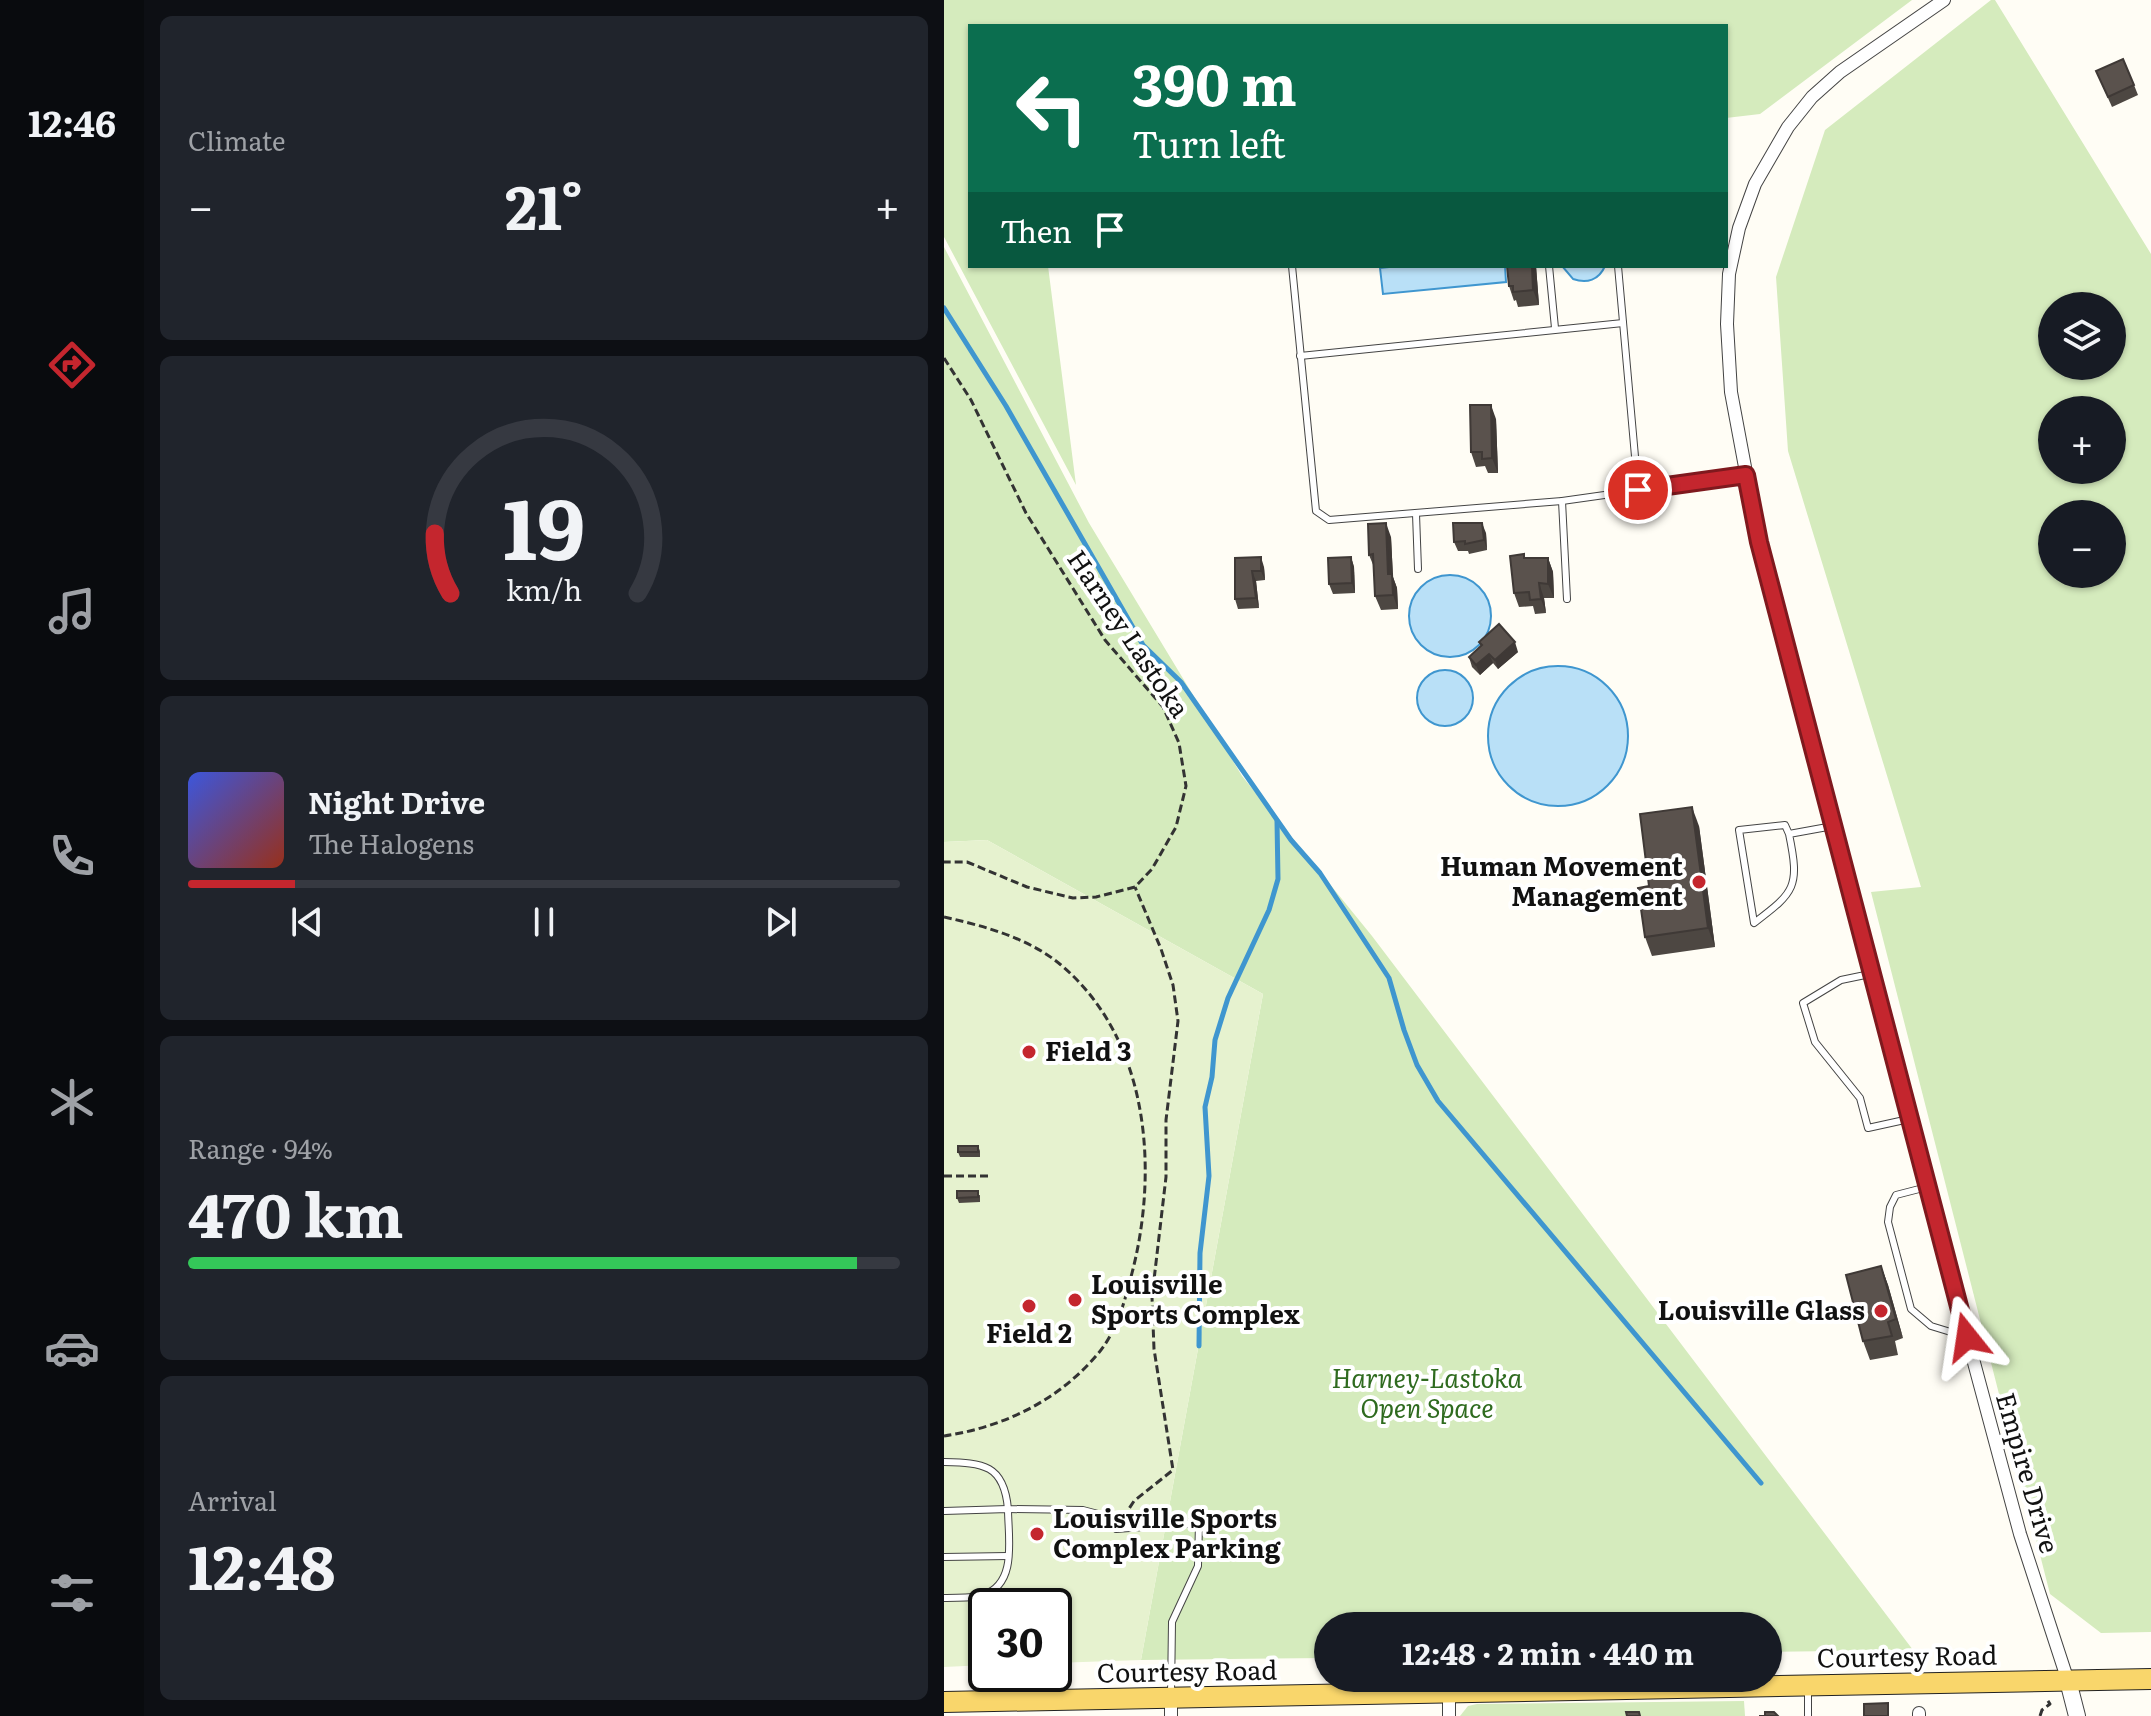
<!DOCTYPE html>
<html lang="en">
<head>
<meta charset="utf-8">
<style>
	body { margin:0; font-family:Literata,serif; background:#20242c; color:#f1f3f6; height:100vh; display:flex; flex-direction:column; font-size:30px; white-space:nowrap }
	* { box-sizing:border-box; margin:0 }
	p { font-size:26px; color:#9ea1a6 }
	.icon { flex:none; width:44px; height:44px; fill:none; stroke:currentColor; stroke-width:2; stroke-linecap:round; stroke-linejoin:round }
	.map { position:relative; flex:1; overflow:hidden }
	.sheet { display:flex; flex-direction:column; gap:16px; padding:16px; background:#0d0f14; width:800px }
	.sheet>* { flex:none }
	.hud { position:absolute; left:24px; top:24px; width:760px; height:244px; border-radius:0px; box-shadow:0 2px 6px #0004; background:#0b6e4f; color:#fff; overflow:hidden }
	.controls { position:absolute; left:1094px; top:292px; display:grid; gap:16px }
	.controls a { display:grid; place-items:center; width:88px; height:88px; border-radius:50%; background:#171b24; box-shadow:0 2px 6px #0004; font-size:40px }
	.speed { position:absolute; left:24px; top:1588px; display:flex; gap:16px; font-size:40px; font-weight:700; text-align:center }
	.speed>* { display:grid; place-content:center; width:104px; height:104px; border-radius:50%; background:#171b24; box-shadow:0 2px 6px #0004; line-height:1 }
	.speed .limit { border:4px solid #111; border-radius:12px; background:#fff; color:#111 }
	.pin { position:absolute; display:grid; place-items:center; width:68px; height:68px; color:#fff; margin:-34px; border:4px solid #fff; border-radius:50%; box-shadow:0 2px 8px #0007 }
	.me { position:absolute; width:88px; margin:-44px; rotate:345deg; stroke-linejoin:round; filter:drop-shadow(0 0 6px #0008) }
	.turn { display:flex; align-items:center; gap:28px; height:168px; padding:0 32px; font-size:36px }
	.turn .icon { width:104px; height:104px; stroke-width:2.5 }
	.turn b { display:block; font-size:56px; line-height:68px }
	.then { display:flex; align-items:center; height:76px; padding:0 32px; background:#0003; gap:16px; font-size:30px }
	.big { font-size:60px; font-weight:700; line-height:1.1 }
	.sheet .widget { flex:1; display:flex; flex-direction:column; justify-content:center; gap:12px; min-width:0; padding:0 28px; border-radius:12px; background:#20242c }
	.sheet .dial { align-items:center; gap:0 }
	.dial svg { height:208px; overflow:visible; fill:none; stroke:#363941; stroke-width:7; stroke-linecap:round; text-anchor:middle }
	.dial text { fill:#f1f3f6; stroke:none }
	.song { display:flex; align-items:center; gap:24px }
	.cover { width:96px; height:96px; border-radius:12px; background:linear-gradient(135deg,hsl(230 70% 55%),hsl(10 70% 35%)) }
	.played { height:8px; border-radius:4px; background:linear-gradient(90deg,#c4262e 15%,#363941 15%) }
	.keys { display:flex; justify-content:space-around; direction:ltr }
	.heat { display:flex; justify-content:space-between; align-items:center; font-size:44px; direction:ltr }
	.charge { height:12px; border-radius:6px; background:linear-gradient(90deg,#34c759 94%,#363941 0) }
	.trip { position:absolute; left:370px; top:1612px; width:468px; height:80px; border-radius:40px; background:#171b24; box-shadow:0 2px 6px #0004; font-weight:700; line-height:80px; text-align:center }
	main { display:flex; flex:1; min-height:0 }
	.menu { display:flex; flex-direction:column; width:144px; justify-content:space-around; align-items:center; background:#090b0e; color:#9ea1a6 }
	.menu .icon { width:56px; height:56px }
	.menu .current { color:#c4262e }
	.menu b { font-size:36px; color:#f1f3f6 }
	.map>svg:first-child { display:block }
	.green { fill:#d5ebbd; fill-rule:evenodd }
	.pitch { fill:#e6f2cf }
	.water { fill:#b9e0f7; stroke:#3f96cf; stroke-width:2 }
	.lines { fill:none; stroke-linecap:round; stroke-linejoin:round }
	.stream { stroke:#3f96cf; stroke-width:5 }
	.service-casing { stroke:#444; stroke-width:8 }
	.minor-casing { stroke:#444; stroke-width:14 }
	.tertiary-casing { stroke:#444; stroke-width:18 }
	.primary-casing { stroke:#222; stroke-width:22 }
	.path { stroke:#333; stroke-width:3; stroke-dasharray:8 4; stroke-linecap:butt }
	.service { stroke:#fff; stroke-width:6 }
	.minor { stroke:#fff; stroke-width:12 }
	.tertiary { stroke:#fff; stroke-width:16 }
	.primary { stroke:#f9d66b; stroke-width:20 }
	.wall { fill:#4d4742 }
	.shaded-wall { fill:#3f3936 }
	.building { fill:#5a524d; stroke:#3f3936; stroke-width:2 }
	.route-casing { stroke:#7f191e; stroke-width:20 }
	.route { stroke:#c4262e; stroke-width:14 }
	.poi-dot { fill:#c4262e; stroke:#fff; stroke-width:3 }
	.labels { text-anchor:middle; stroke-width:8; stroke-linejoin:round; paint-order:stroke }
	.street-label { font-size:26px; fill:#111; stroke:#fff }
	.poi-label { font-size:26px; font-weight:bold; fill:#111; stroke:#fff; text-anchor:start }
	.park-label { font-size:26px; font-style:italic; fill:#2f6b1f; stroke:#fff }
</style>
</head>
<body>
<main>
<nav class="menu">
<b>12:46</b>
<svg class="icon current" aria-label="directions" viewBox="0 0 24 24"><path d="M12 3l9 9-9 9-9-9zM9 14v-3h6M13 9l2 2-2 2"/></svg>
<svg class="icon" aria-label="music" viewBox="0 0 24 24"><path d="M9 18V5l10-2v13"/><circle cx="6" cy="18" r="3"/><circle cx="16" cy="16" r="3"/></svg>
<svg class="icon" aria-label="phone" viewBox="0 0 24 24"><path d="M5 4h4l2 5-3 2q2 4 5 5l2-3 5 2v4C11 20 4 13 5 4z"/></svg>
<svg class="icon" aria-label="climate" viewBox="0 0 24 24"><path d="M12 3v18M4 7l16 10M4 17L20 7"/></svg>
<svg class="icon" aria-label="car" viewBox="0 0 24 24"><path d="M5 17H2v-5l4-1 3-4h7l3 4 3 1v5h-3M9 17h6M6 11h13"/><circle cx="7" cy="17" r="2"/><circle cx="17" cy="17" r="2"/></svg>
<svg class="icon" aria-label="filters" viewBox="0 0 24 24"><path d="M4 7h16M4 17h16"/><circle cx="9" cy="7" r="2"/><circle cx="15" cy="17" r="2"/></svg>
</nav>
<section class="sheet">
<div class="widget"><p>Climate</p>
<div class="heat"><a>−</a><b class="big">21°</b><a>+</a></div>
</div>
<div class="widget dial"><svg viewBox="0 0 100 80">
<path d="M14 69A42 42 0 1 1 86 69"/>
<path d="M14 69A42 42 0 0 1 8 46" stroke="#c4262e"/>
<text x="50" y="56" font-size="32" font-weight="700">19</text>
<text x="50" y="72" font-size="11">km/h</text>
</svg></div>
<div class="widget">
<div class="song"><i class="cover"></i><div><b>Night Drive</b><p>The Halogens</p></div></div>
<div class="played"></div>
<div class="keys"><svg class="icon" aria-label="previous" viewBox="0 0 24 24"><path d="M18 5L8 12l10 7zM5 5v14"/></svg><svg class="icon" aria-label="pause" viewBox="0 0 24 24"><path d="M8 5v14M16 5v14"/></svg><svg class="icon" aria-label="next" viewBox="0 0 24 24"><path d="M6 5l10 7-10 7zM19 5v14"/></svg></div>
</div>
<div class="widget"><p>Range · 94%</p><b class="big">470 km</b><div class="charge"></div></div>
<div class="widget"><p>Arrival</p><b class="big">12:48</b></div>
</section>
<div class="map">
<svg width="1207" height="1716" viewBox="0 0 1207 1716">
	<rect width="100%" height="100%" fill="#fffdf5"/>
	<!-- green -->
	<g class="green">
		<path d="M0 0H968L816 114 782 118V26H26V266H104L132 485 0 237Z"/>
		<path d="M1047 0H1051L1207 254V1632L1157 1633 1106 1594 927 892 977 887 844 451 832 277 881 130ZM1108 306H1168V366H1108ZM1108 410H1168V470H1108ZM1108 514H1168V574H1108Z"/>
		<path d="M0 247 145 523 298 776 428 936 969 1650 824 1652V1626H384V1658L197 1660 319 994 43 840 0 842Z"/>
		<path d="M800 1701 801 1716H516L524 1706 533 1704Z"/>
	</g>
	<!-- pitch -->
	<path class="pitch" d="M43 840 319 994 197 1660 110 1663V1606H42V1665L0 1667V842Z"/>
	<!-- water -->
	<g class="water">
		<path d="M454 266H561L562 282 439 294 436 268Z"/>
		<path d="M618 266H661C655 280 643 284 629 279Z"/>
		<circle cx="506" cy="616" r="41"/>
		<circle cx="614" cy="736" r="70"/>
		<circle cx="501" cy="698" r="28"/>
	</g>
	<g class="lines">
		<!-- stream -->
		<g class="stream">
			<path d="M0 308 62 406 199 645 237 682 347 840 376 873 445 978 460 1030 473 1065 494 1101 817 1483"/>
			<path d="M255 1346 256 1253 265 1176 261 1107 268 1077 271 1040 284 998 325 910 334 879 333 821"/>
		</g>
		<defs>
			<g id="service">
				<path d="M348 266 372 511 385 520 618 501 802 475"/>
				<path d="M605 266 611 328"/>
				<path d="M674 266 694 490"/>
				<path d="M356 356 679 323"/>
				<path d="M618 501 623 599"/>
				<path d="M472 514 474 569"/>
				<path d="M845 834C856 887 851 892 810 923L795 830 841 825 845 834 889 826"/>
				<path d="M926 974 897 980 859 1003 871 1042 916 1098 924 1128 965 1119"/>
				<path d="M983 1187 952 1195 946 1207 944 1222 967 1309 987 1326 1023 1337"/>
				<path d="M0 1462C39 1463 60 1464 64 1509L139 1510 158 1515 172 1529 255 1523 254 1566 228 1622 227 1694"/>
				<path d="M0 1511 64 1509C64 1537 74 1584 39 1595 28 1599 12 1597 0 1598"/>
				<path d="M0 1557 64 1556"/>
				<path d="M864 1688V1716"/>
			</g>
			<g id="minor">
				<path d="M1000 0 896 72 868 97 844 127 811 184 795 228 785 274 783 324 787 392 815 542 974 1154 1076 1534 1124 1681"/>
				<path d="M505 1693V1716"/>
				<path d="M227 1698V1716"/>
				<path d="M975 1713V1716"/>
			</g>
			<path id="tertiary" d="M1124 1681 1133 1716"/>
			<path id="primary" d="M0 1702 1207 1679"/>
		</defs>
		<!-- service casing -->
		<use href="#service" class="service-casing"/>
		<!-- minor casing -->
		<use href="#minor" class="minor-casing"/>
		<!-- tertiary casing -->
		<use href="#tertiary" class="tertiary-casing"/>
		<!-- primary casing -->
		<use href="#primary" class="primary-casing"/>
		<!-- path -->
		<g class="path">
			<path d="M0 358 27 400 82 513 161 640 219 707 235 743 242 786 232 827 208 869 191 887 152 897 129 898 83 887 23 862H0"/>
			<path d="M0 917C40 926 85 938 117 965 205 1039 215 1169 188 1273 181 1301 172 1334 152 1356 112 1402 59 1427 0 1436"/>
			<path d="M0 1176H47"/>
			<path d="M179 1518 190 1501 229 1470 210 1349 208 1297 222 1177V1120L234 1021 229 985 217 949 191 887"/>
			<path d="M1096 1716 1098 1710 1106 1704 1102 1698"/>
		</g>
		<!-- service -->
		<use href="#service" class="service"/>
		<!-- minor -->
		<use href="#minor" class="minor"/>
		<!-- tertiary -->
		<use href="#tertiary" class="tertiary"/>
		<!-- primary -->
		<use href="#primary" class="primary"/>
	</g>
	<!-- wall -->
	<g class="wall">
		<path d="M1152 71 1190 85 1194 95 1168 107Z"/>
		<path d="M592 266 595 305 574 307 572 300 570 301 565 286Z"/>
		<path d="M552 419 554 473H544L541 466 532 467 527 452Z"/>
		<path d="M542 533 543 550 525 554 524 551H514L510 542Z"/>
		<path d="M447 537 449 577 453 588 454 609 437 610 431 596 430 567 425 555Z"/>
		<path d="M407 557 410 567 411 593 389 594 385 584Z"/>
		<path d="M291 558 320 567 321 580 312 581 315 608 294 609 291 599Z"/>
		<path d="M581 558H604L609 572 610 598H600L602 613 591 614 589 606 575 607 570 593Z"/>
		<path d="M535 642 574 652 554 669 549 663 536 675 528 667 525 657 537 647Z"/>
		<path d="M755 826 771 947 708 956 701 937 705 886Z"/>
		<path d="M34 1146 36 1151V1157H16L14 1152Z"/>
		<path d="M36 1195V1202L15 1203 13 1198Z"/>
		<path d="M937 1266 944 1285 959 1338 951 1341 954 1355 926 1360 919 1341Z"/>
	</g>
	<!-- shaded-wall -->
	<g class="shaded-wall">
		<path d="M588 266H592L595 305 589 290Z"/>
		<path d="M547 405 552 419 554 473 548 458Z"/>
		<path d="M442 523 447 537 449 577 453 588 454 609 449 595 444 574Z"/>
		<path d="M538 523 542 533 543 550 540 540Z"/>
		<path d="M317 557 320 567 321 580 317 571Z"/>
		<path d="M407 557 410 567 411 593 408 583Z"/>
		<path d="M604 558 609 572 610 598 604 584Z"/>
		<path d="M308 571 312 581 315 608 312 598Z"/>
		<path d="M595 583 600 598 602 613 597 599Z"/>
		<path d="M571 642 574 652 554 669 551 660Z"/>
		<path d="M545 654 549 663 536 675 532 665Z"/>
		<path d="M748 807 755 826 771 947 764 928Z"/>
		<path d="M937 1266 944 1285 959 1338 952 1319Z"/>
	</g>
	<!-- building -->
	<g class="building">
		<path d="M1179 59 1190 85 1164 97 1152 71Z"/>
		<path d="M563 266H588L589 290 569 292V286H565Z"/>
		<path d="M526 405H547L548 458 538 459V452H527Z"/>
		<path d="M442 523 444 574H448L449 595 431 596 429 554 425 555 424 524Z"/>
		<path d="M509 523H538L540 540 521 544V541L510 542Z"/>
		<path d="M580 554V558H604V584L595 583 597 599 586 600 585 592 570 593 566 556Z"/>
		<path d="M317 557V571H308L312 598 291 599V558Z"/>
		<path d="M407 557 408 583 385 584 384 558Z"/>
		<path d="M555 624 571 642 551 660 545 654 532 665 525 657 538 645 535 642Z"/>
		<path d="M748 807 764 928 701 937 694 888 705 886 696 814Z"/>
		<rect x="14" y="1146" width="20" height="6"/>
		<path d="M13 1191H34V1197L13 1198Z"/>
		<path d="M937 1266 952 1319 944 1322 948 1336 919 1341 902 1275Z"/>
		<path d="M944 1703V1716H920V1704Z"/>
		<path d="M682 1712H695L696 1716H683Z"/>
		<path d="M821 1712H830L834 1716H815H821Z"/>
	</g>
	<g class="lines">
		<defs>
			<path id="route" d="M694 490 802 475 815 542 1023 1337"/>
		</defs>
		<!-- route casing -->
		<use href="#route" class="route-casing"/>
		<!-- route -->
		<use href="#route" class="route"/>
	</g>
	<!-- markers -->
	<g class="poi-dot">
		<circle cx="755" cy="882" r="8"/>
		<circle cx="85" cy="1052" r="8"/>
		<circle cx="131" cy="1300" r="8"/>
		<circle cx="85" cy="1306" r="8"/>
		<circle cx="937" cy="1311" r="8"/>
		<circle cx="93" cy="1534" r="8"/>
	</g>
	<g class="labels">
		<!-- street labels -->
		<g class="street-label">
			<text transform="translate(184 634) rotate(56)" y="9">Harney Lastoka</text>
			<text transform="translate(1083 1473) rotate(74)" y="9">Empire Drive</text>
			<text transform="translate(963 1657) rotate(-1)" y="9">Courtesy Road</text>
			<text transform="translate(243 1672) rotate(-1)" y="9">Courtesy Road</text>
		</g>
		<!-- poi labels -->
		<g class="poi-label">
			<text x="739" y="876" text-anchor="end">Human Movement<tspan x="739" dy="30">Management</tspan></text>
			<text x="101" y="1061">Field 3</text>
			<text x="147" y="1294">Louisville<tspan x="147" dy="30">Sports Complex</tspan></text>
			<text x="921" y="1320" text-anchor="end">Louisville Glass</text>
			<text x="85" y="1343" text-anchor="middle">Field 2</text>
			<text x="109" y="1528">Louisville Sports<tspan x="109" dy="30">Complex Parking</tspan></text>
		</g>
		<!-- park labels -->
		<g class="park-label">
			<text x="483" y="1388">Harney-Lastoka<tspan x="483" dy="30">Open Space</tspan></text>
		</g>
	</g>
</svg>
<div class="controls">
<a><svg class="icon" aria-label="layers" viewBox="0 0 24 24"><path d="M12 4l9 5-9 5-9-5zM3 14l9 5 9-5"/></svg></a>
<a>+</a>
<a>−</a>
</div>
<div class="speed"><div class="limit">30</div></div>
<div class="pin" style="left:694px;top:490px;background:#d93025"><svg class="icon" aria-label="arrive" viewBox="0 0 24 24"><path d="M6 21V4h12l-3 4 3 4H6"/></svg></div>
<svg class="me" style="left:1023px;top:1337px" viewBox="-20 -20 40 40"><path d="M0-17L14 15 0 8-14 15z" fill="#c4262e" stroke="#fff" stroke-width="4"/></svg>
<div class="trip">12:48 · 2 min · 440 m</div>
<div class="hud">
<div class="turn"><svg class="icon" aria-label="left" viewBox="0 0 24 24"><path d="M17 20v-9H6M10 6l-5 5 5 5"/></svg><div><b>390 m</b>Turn left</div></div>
<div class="then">Then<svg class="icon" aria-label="arrive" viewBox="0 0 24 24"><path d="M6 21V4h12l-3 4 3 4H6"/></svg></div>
</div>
</div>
</main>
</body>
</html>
